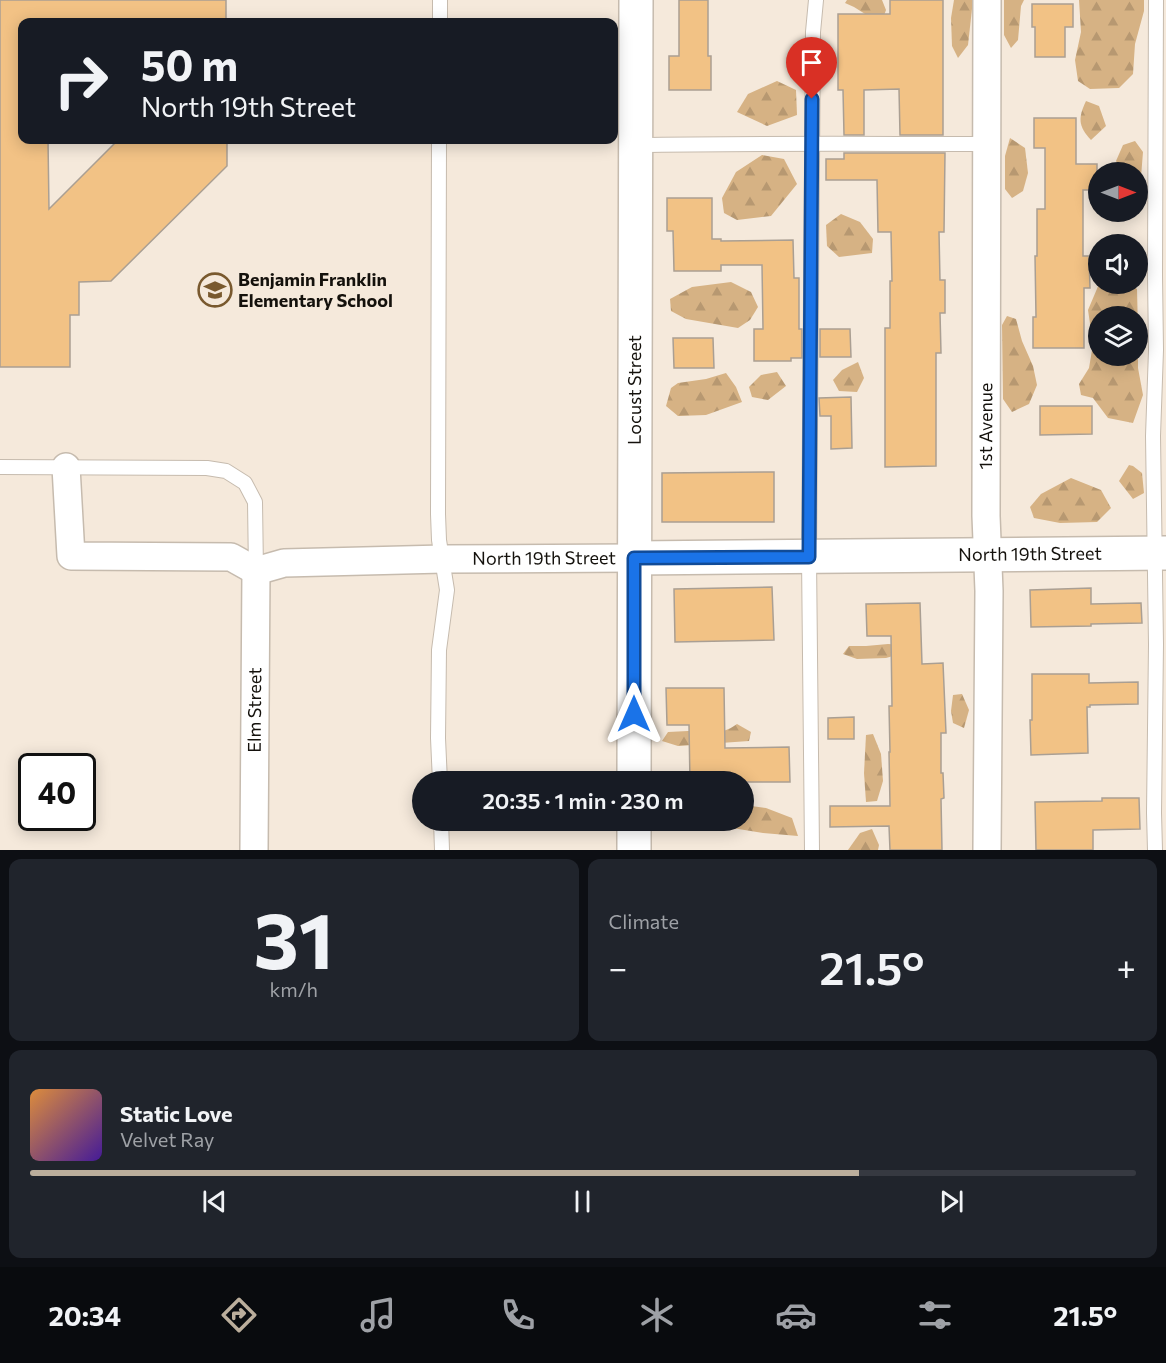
<!DOCTYPE html>
<html lang="en">
<head>
<meta charset="utf-8">
<style>
	body { margin:0; font-family:Commissioner,sans-serif; background:#20242c; color:#f1f3f6; height:100vh; display:flex; flex-direction:column; font-size:22px; white-space:nowrap }
	* { box-sizing:border-box; margin:0 }
	p { font-size:20px; color:#9ea1a6 }
	.icon { flex:none; width:33px; height:33px; fill:none; stroke:currentColor; stroke-width:2; stroke-linecap:round; stroke-linejoin:round }
	.map { position:relative; height:850px; overflow:hidden }
	.side { display:flex; flex-direction:column; gap:9px; padding:9px; background:#0d0f14; flex:1 }
	.side>* { flex:none }
	.top-card { position:absolute; left:18px; top:18px; width:600px; height:126px; border-radius:12px; box-shadow:0 3px 15px #0003; background:#171b24; color:#f1f3f6; overflow:hidden }
	.needle { width:39px; rotate:90deg }
	.controls { position:absolute; left:1088px; top:162px; display:grid; gap:12px }
	.controls a { display:grid; place-items:center; width:60px; height:60px; border-radius:50%; background:#171b24; box-shadow:0 3px 15px #0003; font-size:30px }
	.speed { position:absolute; left:18px; top:753px; display:flex; gap:12px; font-size:30px; font-weight:700; text-align:center }
	.speed>* { display:grid; place-content:center; width:78px; height:78px; border-radius:50%; background:#171b24; box-shadow:0 3px 15px #0003; line-height:1 }
	.speed .limit { border:3px solid #111; border-radius:9px; background:#fff; color:#111 }
	.pin { position:absolute; display:grid; place-items:center; width:51px; height:51px; color:#fff; margin:-62px -26px; border-radius:50% 50% 50% 0; rotate:-45deg; box-shadow:0 0 6px #0007 }
	.pin .icon { rotate:45deg }
	.me { position:absolute; width:66px; margin:-33px; rotate:0deg; stroke-linejoin:round; filter:drop-shadow(0 0 4px #0008) }
	.turn { display:flex; align-items:center; gap:21px; height:126px; padding:0 24px; font-size:27px }
	.turn .icon { width:78px; height:78px; stroke-width:2.5 }
	.turn b { display:block; font-size:42px; line-height:51px }
	.big { font-size:45px; font-weight:600; line-height:1.1 }
	.side .widget { flex:1; display:flex; flex-direction:column; justify-content:center; gap:9px; min-width:0; padding:0 21px; border-radius:12px; background:#20242c }
	.side .dial { align-items:center; gap:0 }
	.dial b { font-size:78px; line-height:1 }
	.song { display:flex; align-items:center; gap:18px }
	.cover { width:72px; height:72px; border-radius:9px; background:linear-gradient(135deg,hsl(30 70% 55%),hsl(260 70% 35%)) }
	.played { height:6px; border-radius:3px; background:linear-gradient(90deg,#bbae9c 75%,#363941 75%) }
	.keys { display:flex; justify-content:space-around; direction:ltr }
	.heat { display:flex; justify-content:space-between; align-items:center; font-size:33px; direction:ltr }
	.side .tiles { flex:1; display:grid; gap:9px; grid-template-columns:1fr 1fr }
	.widget:last-child { grid-column:span 2 }
	.trip { position:absolute; left:412px; top:771px; width:342px; height:60px; border-radius:30px; background:#171b24; box-shadow:0 3px 15px #0003; font-weight:600; line-height:60px; text-align:center }
	.menu { display:flex; height:96px; justify-content:space-around; align-items:center; background:#090b0e; color:#9ea1a6 }
	.menu .icon { width:42px; height:42px }
	.menu .on { color:#bbae9c }
	.menu b { font-size:27px; color:#f1f3f6 }
	.map>svg:first-child { display:block }
	.forest { fill:url(#forest-firs); fill-rule:evenodd }
	.building { fill:#f2c285; stroke:#aa9f93; stroke-width:1.5 }
	.lines { fill:none; stroke-linecap:round; stroke-linejoin:round }
	.lane-casing { stroke:#c6bbae; stroke-width:16 }
	.street-casing { stroke:#c6bbae; stroke-width:30 }
	.secondary-casing { stroke:#c6bbae; stroke-width:36 }
	.lane { stroke:#fff; stroke-width:14 }
	.street { stroke:#fff; stroke-width:27 }
	.secondary { stroke:#fff; stroke-width:33 }
	.route-casing { stroke:#114b97; stroke-width:15 }
	.route { stroke:#1a73e8; stroke-width:10 }
	.labels { text-anchor:middle; stroke-width:5; stroke-linejoin:round; paint-order:stroke }
	.poi-label { font-size:18px; font-weight:bold; fill:#14110c; stroke:#f5e9db; text-anchor:start }
	.street-label { font-size:18px; fill:#14110c; stroke:#f5e9db }
</style>
</head>
<body>
<div class="map">
<svg width="1166" height="850" viewBox="0 0 1166 850">
	<defs>
		<pattern id="forest-firs" width="22" height="20" patternUnits="userSpaceOnUse" patternTransform="scale(1.5)"><rect width="22" height="20" fill="#d6b284"/><path d="M5 1l3.5 6h-7zM16 11l3.5 6h-7z" fill="#b79871"/></pattern>
	</defs>
	<rect width="100%" height="100%" fill="#f5e9db"/>
	<!-- forest -->
	<g class="forest">
		<path d="M847 0H882L886 10 881 24 854 7 845 3Z"/>
		<path d="M954 0H973L968 45 958 58 952 46 951 18Z"/>
		<path d="M1004 0H1024L1021 6 1018 40 1011 48 1004 35Z"/>
		<path d="M1079 0H1144V11L1135 44 1133 74 1119 88 1090 89 1078 81 1075 60 1081 32Z"/>
		<path d="M777 81 796 90 797 115 767 126 737 112 748 94Z"/>
		<path d="M1086 101 1099 106 1106 126 1091 140C1078 126 1078 118 1086 101Z"/>
		<path d="M1010 138 1025 148 1028 173 1023 191 1012 198 1005 189V156Z"/>
		<path d="M1135 141 1143 152 1141 177H1137V172H1122L1116 161 1123 145Z"/>
		<path d="M762 155 784 159 797 184 771 216 737 220 724 213 722 198 736 172Z"/>
		<path d="M841 214 860 222 873 239 872 253 839 257 827 246 826 225Z"/>
		<path d="M731 282 751 292 758 307 750 320 738 328 686 319 671 311 670 299 692 287Z"/>
		<path d="M1099 284H1130L1137 289 1138 330V368L1143 395 1133 423 1108 418 1093 398 1081 395 1079 384 1089 368 1093 344 1088 310ZM1098 316H1137V356H1098Z"/>
		<path d="M1007 316 1016 319 1022 341 1033 366 1037 385 1029 404 1012 412 1003 399 1002 325Z"/>
		<path d="M858 362 864 378 857 392 839 391 833 380 842 370Z"/>
		<path d="M777 372 786 386 768 400 752 397 749 387 761 375Z"/>
		<path d="M726 373 736 387 742 402 706 415 678 416 666 406 671 388 678 383 706 379Z"/>
		<path d="M1129 465 1133 466 1142 473 1144 493 1133 499 1119 481Z"/>
		<path d="M1071 478 1101 490 1111 508 1097 522 1060 523 1034 518 1030 507 1041 494Z"/>
		<path d="M888 644 905 645 907 652 886 658 857 659 843 654 849 646H866Z"/>
		<path d="M962 694 969 710 964 728 953 723 951 711 953 695Z"/>
		<path d="M737 724 751 732 749 741 678 746 662 741 668 732C675 732 681 731 688 731 709 731 719 737 737 724Z"/>
		<path d="M873 734 881 754 883 781 877 801 866 802 864 773 866 735Z"/>
		<path d="M744 805 766 808 792 818 798 836 763 833 720 826H688L684 821 744 820Z"/>
		<path d="M872 829 879 845 878 850H848L860 833Z"/>
	</g>
	<!-- building -->
	<g class="building">
		<path d="M0 0H226V22H22V140H48L49 209 118 140H227V166L111 281 79 282V315H70V367H0Z"/>
		<path d="M679 0H708V56H711V90H669V56H679Z"/>
		<path d="M890 0H943V135H900L899 89 864 90V135H844L843 90H838V14H890Z"/>
		<path d="M1032 4H1073V27H1065V57H1035V27H1032Z"/>
		<path d="M1034 118H1076V164H1097V190H1083V256H1089L1090 288H1084V348H1033V317H1036L1035 256H1037V209H1045V148H1034Z"/>
		<path d="M844 153H945L944 232H939L940 280H945V313H940L941 353H936V466L885 467V328H890V281H892L891 232H878L877 180H826V159H844Z"/>
		<path d="M667 198H712V239H721V241L793 240 794 278H799V329H802V358H791V361H754V329H763L762 265H721V271H674L673 231H667Z"/>
		<path d="M820 329H850L851 357H820Z"/>
		<path d="M673 338H713L714 368H674Z"/>
		<path d="M851 397 852 448 831 449V416H820L819 398Z"/>
		<path d="M1040 406H1092V434L1040 435Z"/>
		<path d="M774 472V522H662V473Z"/>
		<path d="M772 587 774 640 675 642 674 589Z"/>
		<path d="M1091 588V604L1141 603 1142 623 1091 624V626L1031 627 1030 590Z"/>
		<path d="M920 603 922 664 943 663 946 733H941V773H943L944 798 941 799 942 850H890L889 826 830 827V806H890L889 752H890L889 706H892L891 636H867L866 604Z"/>
		<path d="M1032 674H1089V683L1138 682V704L1090 705V707H1087L1088 753 1031 755 1030 720H1032Z"/>
		<path d="M666 688H724L725 748 789 747 790 782H690L689 725H667Z"/>
		<path d="M854 717V739H828V718Z"/>
		<path d="M1102 798H1139L1140 829 1093 830V850H1036L1035 802 1102 801Z"/>
	</g>
	<g class="lines">
		<defs>
			<g id="lane">
				<path d="M440 22V0"/>
				<path d="M439 140 438 514 439 540 447 590 439 650 438 738 440 782"/>
				<path d="M635 145C752 143 870 144 987 144"/>
				<path d="M0 467 207 468 226 471 245 483 255 502 256 571"/>
				<path d="M441 820 442 850"/>
				<path d="M812 850 809 557 813 32 816 0"/>
				<path d="M1155 850 1154 813 1156 644 1153 436 1156 350 1155 276 1156 0"/>
			</g>
			<g id="street">
				<path id="s1" d="M66 467 71 556 231 557 256 571 284 563 443 559 634 558"/>
				<path id="s2" d="M254 850 256 571"/>
				<path id="s3" d="M987 850 989 591 986 516 987 0"/>
			</g>
			<g id="secondary">
				<path id="s4" d="M634 558 1166 553"/>
				<path id="s5" d="M634 782 636 0"/>
				<path d="M634 820V850"/>
			</g>
		</defs>
		<!-- lane casing -->
		<use href="#lane" class="lane-casing"/>
		<!-- street casing -->
		<use href="#street" class="street-casing"/>
		<!-- secondary casing -->
		<use href="#secondary" class="secondary-casing"/>
		<!-- lane -->
		<use href="#lane" class="lane"/>
		<!-- street -->
		<use href="#street" class="street"/>
		<!-- secondary -->
		<use href="#secondary" class="secondary"/>
	</g>
	<g class="lines">
		<defs>
			<path id="route" d="M634 714V558L809 557 812 99"/>
		</defs>
		<!-- route casing -->
		<use href="#route" class="route-casing"/>
		<!-- route -->
		<use href="#route" class="route"/>
	</g>
	<!-- icons -->
	<defs>
		<symbol id="school-ring" viewBox="-11 -11 22 22"><circle r="9.5" fill="#f5e9db" stroke="#79592e" stroke-width="1.5"/><path d="M0-5L7-2L0 1L-7-2ZM-4 1L0 2.5L4 1V4Q0 6-4 4Z" fill="#79592e"/></symbol>
	</defs>
	<g fill-rule="evenodd">
		<use href="#school-ring" x="196" y="271" width="38" height="38"/>
	</g>
	<g class="labels">
		<!-- poi labels -->
		<g class="poi-label">
			<text x="238" y="286">Benjamin Franklin<tspan x="238" dy="21">Elementary School</tspan></text>
		</g>
		<!-- street labels -->
		<g class="street-label">
			<text dy="6" stroke="none"><textPath href="#s5" startOffset="392">Locust Street</textPath></text>
			<text dy="6" stroke="none"><textPath href="#s3" startOffset="424">1st Avenue</textPath></text>
			<text dy="6" stroke="none"><textPath href="#s4" startOffset="396">North 19th Street</textPath></text>
			<text dy="6" stroke="none"><textPath href="#s1" startOffset="567">North 19th Street</textPath></text>
			<text dy="6" stroke="none"><textPath href="#s2" startOffset="140">Elm Street</textPath></text>
		</g>
	</g>
</svg>
<div class="controls">
<a><svg class="needle" viewBox="-14 -14 28 28"><path d="M0-13l5 13h-10z" fill="#e53935"/><path d="M0 13l5-13h-10z" fill="#9ea1a6"/></svg></a>
<a><svg class="icon" aria-label="sound" viewBox="0 0 24 24"><path d="M4 9h4l5-4v14l-5-4H4zM17 9q2 3 0 6"/></svg></a>
<a><svg class="icon" aria-label="layers" viewBox="0 0 24 24"><path d="M12 4l9 5-9 5-9-5zM3 14l9 5 9-5"/></svg></a>
</div>
<div class="speed"><div class="limit">40</div></div>
<div class="pin" style="left:812px;top:99px;background:#d93025"><svg class="icon" aria-label="arrive" viewBox="0 0 24 24"><path d="M6 21V4h12l-3 4 3 4H6"/></svg></div>
<svg class="me" style="left:634px;top:714px" viewBox="-20 -20 40 40"><path d="M0-17L14 15 0 8-14 15z" fill="#1a73e8" stroke="#fff" stroke-width="4"/></svg>
<div class="trip">20:35 · 1 min · 230 m</div>
<div class="top-card">
<div class="turn"><svg class="icon" aria-label="right" viewBox="0 0 24 24"><path d="M7 20v-9h11M14 6l5 5-5 5"/></svg><div><b>50 m</b>North 19th Street</div></div>
</div>
</div>
<section class="side">
<div class="tiles">
<div class="widget dial"><b>31</b><p>km/h</p></div>
<div class="widget"><p>Climate</p>
<div class="heat"><a>−</a><b class="big">21.5°</b><a>+</a></div>
</div>
<div class="widget">
<div class="song"><i class="cover"></i><div><b>Static Love</b><p>Velvet Ray</p></div></div>
<div class="played"></div>
<div class="keys"><svg class="icon" aria-label="previous" viewBox="0 0 24 24"><path d="M18 5L8 12l10 7zM5 5v14"/></svg><svg class="icon" aria-label="pause" viewBox="0 0 24 24"><path d="M8 5v14M16 5v14"/></svg><svg class="icon" aria-label="next" viewBox="0 0 24 24"><path d="M6 5l10 7-10 7zM19 5v14"/></svg></div>
</div>
</div>
</section>
<nav class="menu">
<b>20:34</b>
<svg class="icon on" aria-label="directions" viewBox="0 0 24 24"><path d="M12 3l9 9-9 9-9-9zM9 14v-3h6M13 9l2 2-2 2"/></svg>
<svg class="icon" aria-label="music" viewBox="0 0 24 24"><path d="M9 18V5l10-2v13"/><circle cx="6" cy="18" r="3"/><circle cx="16" cy="16" r="3"/></svg>
<svg class="icon" aria-label="phone" viewBox="0 0 24 24"><path d="M5 4h4l2 5-3 2q2 4 5 5l2-3 5 2v4C11 20 4 13 5 4z"/></svg>
<svg class="icon" aria-label="climate" viewBox="0 0 24 24"><path d="M12 3v18M4 7l16 10M4 17L20 7"/></svg>
<svg class="icon" aria-label="car" viewBox="0 0 24 24"><path d="M5 17H2v-5l4-1 3-4h7l3 4 3 1v5h-3M9 17h6M6 11h13"/><circle cx="7" cy="17" r="2"/><circle cx="17" cy="17" r="2"/></svg>
<svg class="icon" aria-label="filters" viewBox="0 0 24 24"><path d="M4 7h16M4 17h16"/><circle cx="9" cy="7" r="2"/><circle cx="15" cy="17" r="2"/></svg>
<b>21.5°</b>
</nav>
</body>
</html>
